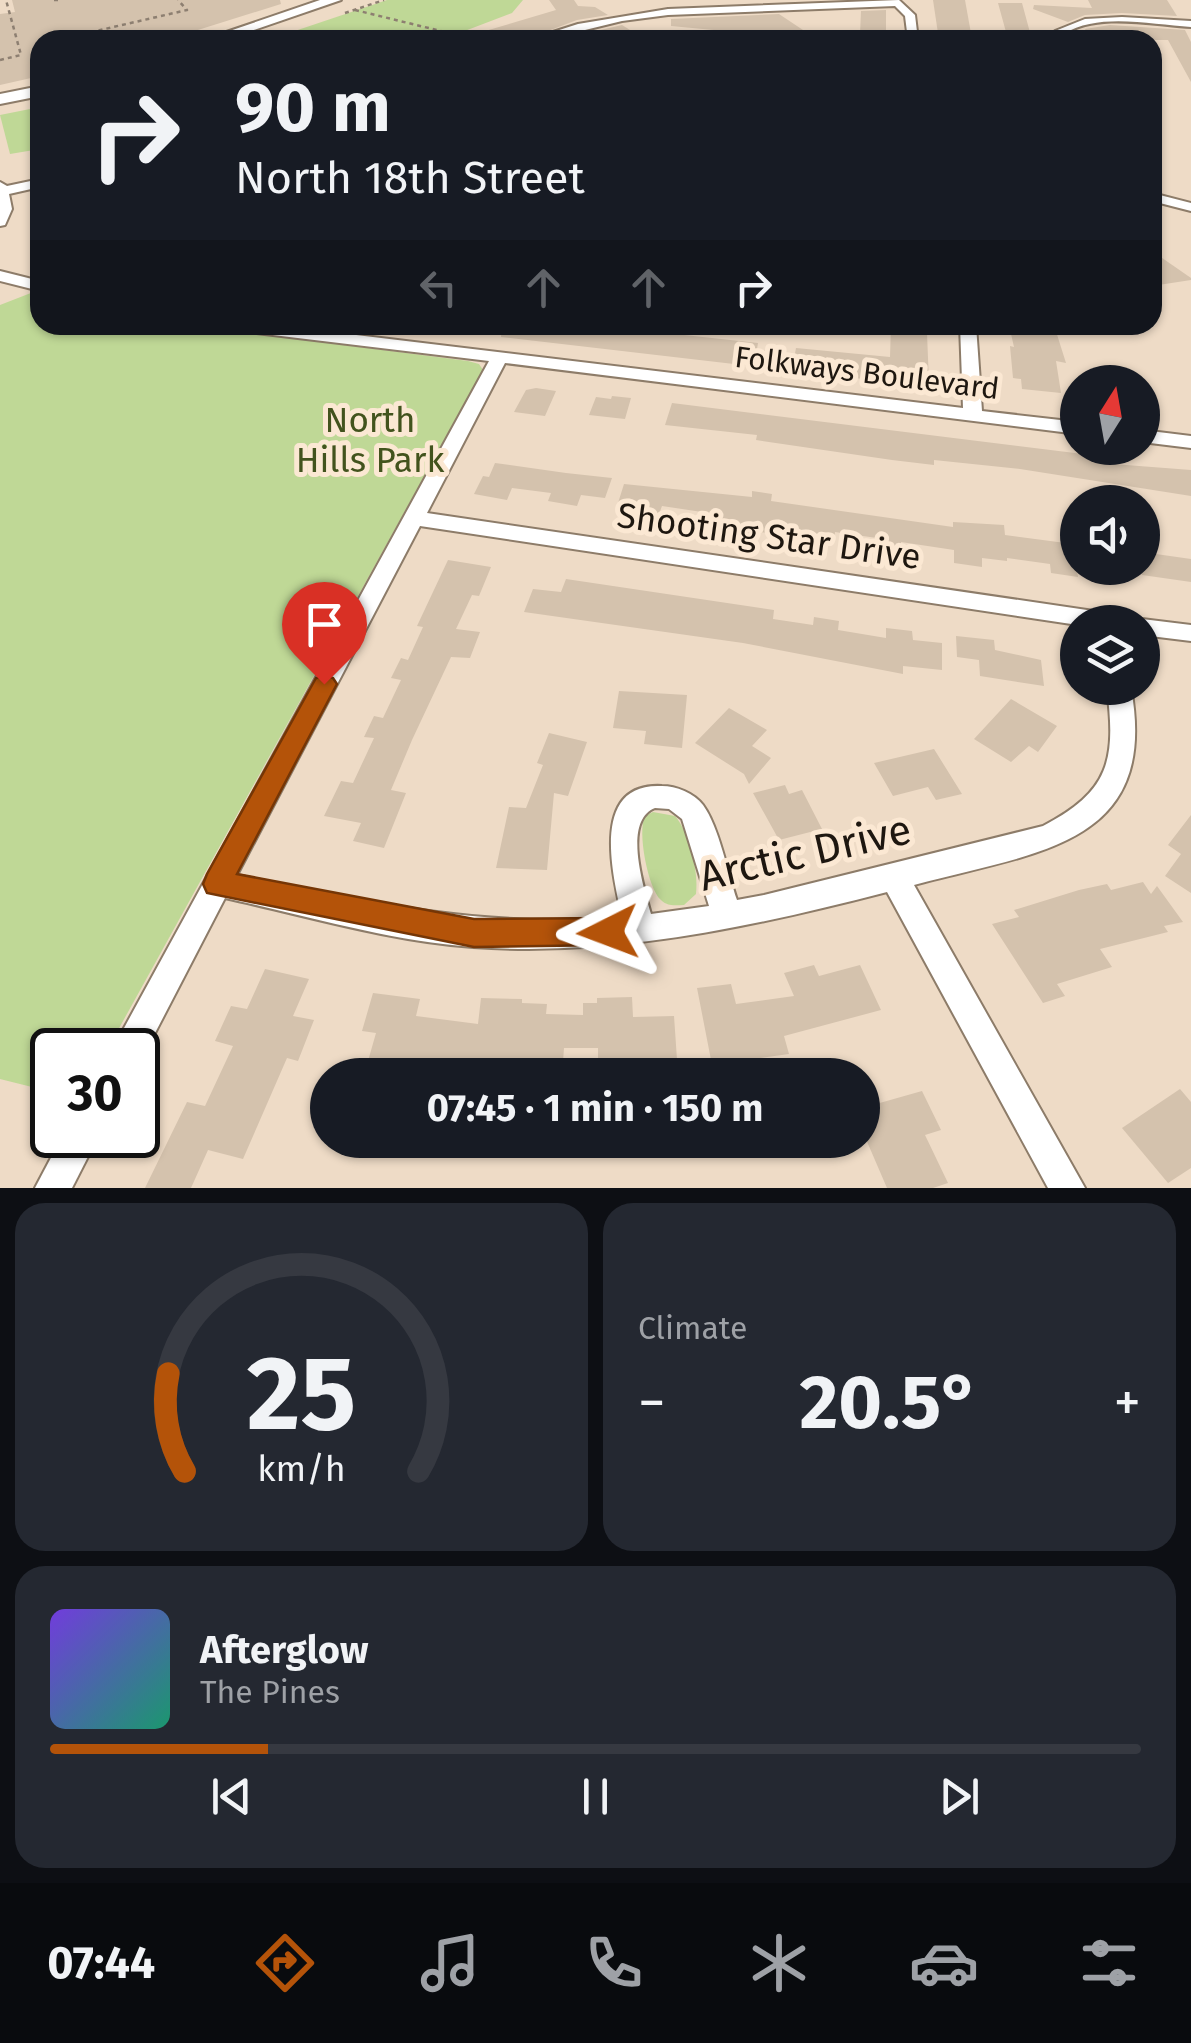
<!DOCTYPE html>
<html lang="en">
<head>
<meta charset="utf-8">
<style>
	body { margin:0; font-family:"Fira Sans",sans-serif; background:#242831; color:#f1f3f6; height:100vh; display:flex; flex-direction:column; font-size:38px; white-space:nowrap }
	* { box-sizing:border-box; margin:0 }
	p { font-size:32px; color:#9ea1a6 }
	.icon { flex:none; width:55px; height:55px; fill:none; stroke:currentColor; stroke-width:2; stroke-linecap:round; stroke-linejoin:round }
	.map { position:relative; height:1188px; overflow:hidden }
	.panel { display:flex; flex-direction:column; gap:15px; padding:15px; background:#0d0f14; flex:1 }
	.panel>* { flex:none }
	.top-card { position:absolute; left:30px; top:30px; width:1132px; height:305px; border-radius:30px; box-shadow:0 2px 8px #0004; background:#171b24; color:#f1f3f6; overflow:hidden }
	.needle { width:65px; rotate:11deg }
	.controls { position:absolute; left:1060px; top:365px; display:grid; gap:20px }
	.controls a { display:grid; place-items:center; width:100px; height:100px; border-radius:50%; background:#171b24; box-shadow:0 2px 8px #0004; font-size:50px }
	.speed { position:absolute; left:30px; top:1028px; display:flex; gap:20px; font-size:50px; font-weight:700; text-align:center }
	.speed>* { display:grid; place-content:center; width:130px; height:130px; border-radius:50%; background:#171b24; box-shadow:0 2px 8px #0004; line-height:1 }
	.speed .limit { border:5px solid #111; border-radius:15px; background:#fff; color:#111 }
	.pin { position:absolute; display:grid; place-items:center; width:85px; height:85px; color:#fff; margin:-102px -42px; border-radius:50% 50% 50% 0; rotate:-45deg; box-shadow:0 0 10px #0007 }
	.pin .icon { rotate:45deg }
	.me { position:absolute; width:110px; margin:-55px; rotate:267deg; stroke-linejoin:round; filter:drop-shadow(0 0 8px #0008) }
	.turn { display:flex; align-items:center; gap:35px; height:210px; padding:0 40px; font-size:45px }
	.turn .icon { width:130px; height:130px; stroke-width:2.5 }
	.turn b { display:block; font-size:70px; line-height:85px }
	.lanes { display:flex; align-items:center; height:95px; padding:0 40px; background:#0003; justify-content:center; gap:50px; direction:ltr }
	.lanes .off { opacity:.35 }
	.big { font-size:75px; font-weight:700; line-height:1.1 }
	.panel .tile { flex:1; display:flex; flex-direction:column; justify-content:center; gap:15px; min-width:0; padding:0 35px; border-radius:30px; background:#242831 }
	.panel .dial { align-items:center; gap:0 }
	.dial svg { height:260px; overflow:visible; fill:none; stroke:#363941; stroke-width:7; stroke-linecap:round; text-anchor:middle }
	.dial text { fill:#f1f3f6; stroke:none }
	.song { display:flex; align-items:center; gap:30px }
	.cover { width:120px; height:120px; border-radius:15px; background:linear-gradient(135deg,hsl(260 70% 55%),hsl(160 70% 35%)) }
	.played { height:10px; border-radius:5px; background:linear-gradient(90deg,#b45309 20%,#363941 20%) }
	.keys { display:flex; justify-content:space-around; direction:ltr }
	.heat { display:flex; justify-content:space-between; align-items:center; font-size:55px; direction:ltr }
	.panel .tiles { flex:1; display:grid; gap:15px; grid-template-columns:1fr 1fr }
	.tile:last-child { grid-column:span 2 }
	.trip { position:absolute; left:310px; top:1058px; width:570px; height:100px; border-radius:50px; background:#171b24; box-shadow:0 2px 8px #0004; font-weight:700; line-height:100px; text-align:center }
	.menu { display:flex; height:160px; justify-content:space-around; align-items:center; background:#090b0e; color:#9ea1a6 }
	.menu .icon { width:70px; height:70px }
	.menu .active { color:#b45309 }
	.menu b { font-size:45px; color:#f1f3f6 }
	.map>svg:first-child { display:block }
	.green { fill:#bfd896 }
	.building { fill:#d4c2ad }
	.lines { fill:none; stroke-linecap:round; stroke-linejoin:round }
	.minor-casing { stroke:#8d7c69; stroke-width:4 }
	.secondary-casing { stroke:#8d7c69; stroke-width:4 }
	.path { stroke:#8d7f71; stroke-width:2.5; stroke-dasharray:4 4; stroke-linecap:butt }
	.minor { fill:#fff; fill-rule:evenodd }
	.secondary { fill:#fff; fill-rule:evenodd }
	.route { fill:#b45309; stroke:#753606; stroke-width:2.5 }
	.labels { text-anchor:middle; stroke-width:10; stroke-linejoin:round; paint-order:stroke }
	.far-street-label { font-size:30px; fill:#1e1710; stroke:#fbe8d3 }
	.park-label { font-size:35px; fill:#42531d; stroke:#fbe8d3 }
	.street-label { font-size:35px; fill:#1e1710; stroke:#fbe8d3 }
	.near-street-label { font-size:42px; fill:#1e1710; stroke:#fbe8d3 }
</style>
</head>
<body>
<div class="map">
<svg width="1191" height="1188" viewBox="0 0 1191 1188">
	<rect width="100%" height="100%" fill="#eedbc6"/>
	<!-- green -->
	<g class="green">
		<path d="M387 0H523L512 13 441 40H268Z"/>
		<path d="M40 107V149L10 154 0 115Z"/>
		<path d="M36 291 40 292V325H191L468 361 479 364 483 370 107 1050H52V1092L0 1079V305Z"/>
		<path d="M653 812 675 816C689 832 699 872 696 894L684 905C675 905 668 907 661 900 648 889 637 831 645 816Z"/>
	</g>
	<!-- building -->
	<g class="building">
		<path d="M12 0H280L281 4 166 40H40V76L0 85V14L15 12Z"/>
		<path d="M549 0H574L578 6 595 7 608 15 577 20 524 40H476L475 34 556 10Z"/>
		<path d="M933 0H965L972 39 939 40Z"/>
		<path d="M1088 0H1167L1177 16 1122 13 1085 15 1068 22 1033 9 1034 5 1092 8Z"/>
		<path d="M998 3H1022L1032 40H1013L1011 32H1006Z"/>
		<path d="M886 10V35L860 34 861 11Z"/>
		<path d="M779 14 818 40 671 26V19Z"/>
		<path d="M622 25 646 40H595L579 35Z"/>
		<path d="M1110 25 1185 30 1191 42V82L1168 40H1090L1085 29Z"/>
		<path d="M1152 251 1191 278V280L1152 286Z"/>
		<path d="M502 325H592L758 343 757 349 788 353 786 370 501 337Z"/>
		<path d="M891 325H918V332L927 333 929 383 905 385 792 369 796 348 890 357Z"/>
		<path d="M1009 325H1054L1066 363 1056 361 1061 393 1022 389 1021 379 1013 378 1010 346 1014 347Z"/>
		<path d="M536 388 556 391 545 416 514 412 526 390Z"/>
		<path d="M612 396 631 398 625 419 589 415 596 397 611 399Z"/>
		<path d="M672 403 1099 456 1100 463 1191 470V496L1020 469 934 460V465L892 460 756 440 757 435 665 425Z"/>
		<path d="M495 463 566 473 612 478 605 498 581 495 577 506 548 501 551 493 512 488 507 500 474 494 483 476 489 477Z"/>
		<path d="M624 484 752 497V491L772 494 771 501 953 527V522L1004 525 1005 535 1073 544 1078 577 1051 573 1050 564 1007 558V561L982 558V567L954 563V550L901 542V552L877 548V538L835 532 834 542 700 524 702 512 662 506 658 517 634 514 636 505 618 503Z"/>
		<path d="M1142 552 1191 559V582L1142 575Z"/>
		<path d="M448 560 491 567 479 596 472 595 456 629 480 632 470 658 451 657 412 740 391 790 406 793 384 848 353 841 361 823 324 816 341 781 353 783 374 738 364 737 374 716 383 718 401 680 391 678 401 658 408 660 423 627 417 626Z"/>
		<path d="M566 579 774 610 773 619 813 625 814 617 839 621 838 630 886 638V628L912 631 913 640 942 643V670L903 666V674L743 643 524 612 533 589 561 592Z"/>
		<path d="M956 636 994 640 995 650 1041 660 1044 686 980 676 979 660 957 657Z"/>
		<path d="M619 691 687 695 682 748 644 744 646 731 613 728Z"/>
		<path d="M1011 699 1057 726 1038 752 1029 746 1011 762 974 739Z"/>
		<path d="M729 708 767 730 752 746 771 758 749 784 744 774 695 743Z"/>
		<path d="M549 733 587 742 568 796 554 793 547 870 496 868 509 807 526 808 543 765 537 763Z"/>
		<path d="M934 749 962 794 936 800 928 787 893 796 874 763Z"/>
		<path d="M785 785 789 794 802 790 822 829 779 840 753 793Z"/>
		<path d="M1191 815V893L1165 876 1181 854 1168 845Z"/>
		<path d="M1143 882 1151 894 1157 886 1183 922 1164 926 1168 932 1100 949 1112 967 1057 984 1065 996 1043 1003 992 924 1019 917 1014 910 1079 890 1107 884 1111 890Z"/>
		<path d="M814 965 819 976 860 965 881 1010 784 1036 789 1054 712 1065 697 988 731 984 736 1004 794 996 784 973Z"/>
		<path d="M265 969 309 979 293 1016 314 1020 298 1061 287 1058 243 1159 208 1150 191 1188H145L187 1102 205 1106 233 1046 215 1041 231 1006 247 1009Z"/>
		<path d="M373 993 420 999 416 1016 478 1024 481 998 522 999V1003L547 1004 546 1014 583 1015V1003H597V998L632 997 633 1017 674 1016 678 1074 598 1075V1048H564L562 1075 447 1070 446 1075H364L376 1033 362 1031Z"/>
		<path d="M1180 1089 1191 1102V1168L1168 1183 1122 1128Z"/>
		<path d="M922 1091 941 1130 925 1135 948 1183 933 1188H887L862 1130V1108Z"/>
	</g>
	<g class="lines">
		<defs>
			<g id="minor">
				<path d="M899 0 915 15 918 40H908L905 16 895 6 668 15 622 21 544 40H528L578 24 668 9Z"/>
				<path d="M1122 17 1191 21V27C1152 25 1099 12 1064 34L1065 40H1055V31L1085 19Z"/>
				<path d="M40 179V187L9 194 12 209 5 225 0 226V182L7 186Z"/>
				<path d="M1152 193 1191 203V211L1152 201Z"/>
				<path d="M0 271 40 281V291L0 281Z"/>
				<path d="M224 325H273L963 408 960 325H976L982 411 1078 422V434L505 363 427 513 1114 614 1126 622 1078 625 420 526 237 875C369 903 487 929 622 917 613 876 589 782 662 786 676 786 694 793 703 805 719 827 728 874 737 900L764 895 1043 826C1110 791 1116 760 1107 688H1131C1160 848 1033 852 914 885L1085 1188H1048L887 892C752 927 614 957 473 947 389 941 307 916 225 898L140 1062 138 1050H112L489 361 232 330ZM655 808 669 809 682 819 709 906 651 914C644 888 622 821 655 808Z"/>
				<path d="M1142 430 1191 436V448L1142 442Z"/>
				<path d="M1142 619 1191 625V641L1142 635V622H1133Z"/>
				<path d="M63 1135H99L72 1188H35Z"/>
			</g>
			<g id="secondary">
				<path d="M320 0H341L225 40H203Z"/>
				<path d="M40 86V96L0 104V94Z"/>
			</g>
		</defs>
		<!-- minor casing -->
		<use href="#minor" class="minor-casing"/>
		<!-- secondary casing -->
		<use href="#secondary" class="secondary-casing"/>
		<!-- path -->
		<g class="path">
			<path d="M54 0H59"/>
			<path d="M355 10 453 34 438 40"/>
			<path d="M345 13 384 0"/>
			<path d="M83 34 187 10 178 0"/>
			<path d="M0 60 21 55 6 0"/>
		</g>
		<!-- minor -->
		<use href="#minor" class="minor"/>
		<!-- secondary -->
		<use href="#secondary" class="secondary"/>
	</g>
	<!-- route -->
	<path class="route" d="M324 675 333 678 337 684 237 874 474 919 608 918 619 922 623 932 619 941 608 945 474 947 207 893 203 884 207 874 316 678Z"/>
	<g class="labels">
		<!-- far-street labels -->
		<g class="far-street-label">
			<text transform="translate(867 373) rotate(7)" y="10">Folkways Boulevard</text>
		</g>
		<!-- park labels -->
		<g class="park-label">
			<text x="370" y="432">North<tspan x="370" dy="40">Hills Park</tspan></text>
		</g>
		<!-- street labels -->
		<g class="street-label">
			<text transform="translate(769 536) rotate(8)" y="12">Shooting Star Drive</text>
		</g>
		<!-- near-street labels -->
		<g class="near-street-label">
			<text transform="translate(805 852) rotate(-13)" y="15">Arctic Drive</text>
		</g>
	</g>
</svg>
<div class="controls">
<a><svg class="needle" viewBox="-14 -14 28 28"><path d="M0-13l5 13h-10z" fill="#e53935"/><path d="M0 13l5-13h-10z" fill="#9ea1a6"/></svg></a>
<a><svg class="icon" aria-label="sound" viewBox="0 0 24 24"><path d="M4 9h4l5-4v14l-5-4H4zM17 9q2 3 0 6"/></svg></a>
<a><svg class="icon" aria-label="layers" viewBox="0 0 24 24"><path d="M12 4l9 5-9 5-9-5zM3 14l9 5 9-5"/></svg></a>
</div>
<div class="speed"><div class="limit">30</div></div>
<div class="pin" style="left:324px;top:684px;background:#d93025"><svg class="icon" aria-label="arrive" viewBox="0 0 24 24"><path d="M6 21V4h12l-3 4 3 4H6"/></svg></div>
<svg class="me" style="left:608px;top:932px" viewBox="-20 -20 40 40"><path d="M0-17L14 15 0 8-14 15z" fill="#b45309" stroke="#fff" stroke-width="4"/></svg>
<div class="trip">07:45 · 1 min · 150 m</div>
<div class="top-card">
<div class="turn"><svg class="icon" aria-label="right" viewBox="0 0 24 24"><path d="M7 20v-9h11M14 6l5 5-5 5"/></svg><div><b>90 m</b>North 18th Street</div></div>
<div class="lanes"><svg class="icon off" aria-label="left" viewBox="0 0 24 24"><path d="M17 20v-9H6M10 6l-5 5 5 5"/></svg><svg class="icon off" aria-label="ahead" viewBox="0 0 24 24"><path d="M12 20V5M6 11l6-6 6 6"/></svg><svg class="icon off" aria-label="ahead" viewBox="0 0 24 24"><path d="M12 20V5M6 11l6-6 6 6"/></svg><svg class="icon" aria-label="right" viewBox="0 0 24 24"><path d="M7 20v-9h11M14 6l5 5-5 5"/></svg></div>
</div>
</div>
<section class="panel">
<div class="tiles">
<div class="tile dial"><svg viewBox="0 0 100 80">
<path d="M14 69A42 42 0 1 1 86 69"/>
<path d="M14 69A42 42 0 0 1 9 39" stroke="#b45309"/>
<text x="50" y="56" font-size="32" font-weight="700">25</text>
<text x="50" y="72" font-size="11">km/h</text>
</svg></div>
<div class="tile"><p>Climate</p>
<div class="heat"><a>−</a><b class="big">20.5°</b><a>+</a></div>
</div>
<div class="tile">
<div class="song"><i class="cover"></i><div><b>Afterglow</b><p>The Pines</p></div></div>
<div class="played"></div>
<div class="keys"><svg class="icon" aria-label="previous" viewBox="0 0 24 24"><path d="M18 5L8 12l10 7zM5 5v14"/></svg><svg class="icon" aria-label="pause" viewBox="0 0 24 24"><path d="M8 5v14M16 5v14"/></svg><svg class="icon" aria-label="next" viewBox="0 0 24 24"><path d="M6 5l10 7-10 7zM19 5v14"/></svg></div>
</div>
</div>
</section>
<nav class="menu">
<b>07:44</b>
<svg class="icon active" aria-label="directions" viewBox="0 0 24 24"><path d="M12 3l9 9-9 9-9-9zM9 14v-3h6M13 9l2 2-2 2"/></svg>
<svg class="icon" aria-label="music" viewBox="0 0 24 24"><path d="M9 18V5l10-2v13"/><circle cx="6" cy="18" r="3"/><circle cx="16" cy="16" r="3"/></svg>
<svg class="icon" aria-label="phone" viewBox="0 0 24 24"><path d="M5 4h4l2 5-3 2q2 4 5 5l2-3 5 2v4C11 20 4 13 5 4z"/></svg>
<svg class="icon" aria-label="climate" viewBox="0 0 24 24"><path d="M12 3v18M4 7l16 10M4 17L20 7"/></svg>
<svg class="icon" aria-label="car" viewBox="0 0 24 24"><path d="M5 17H2v-5l4-1 3-4h7l3 4 3 1v5h-3M9 17h6M6 11h13"/><circle cx="7" cy="17" r="2"/><circle cx="17" cy="17" r="2"/></svg>
<svg class="icon" aria-label="filters" viewBox="0 0 24 24"><path d="M4 7h16M4 17h16"/><circle cx="9" cy="7" r="2"/><circle cx="15" cy="17" r="2"/></svg>
</nav>
</body>
</html>
